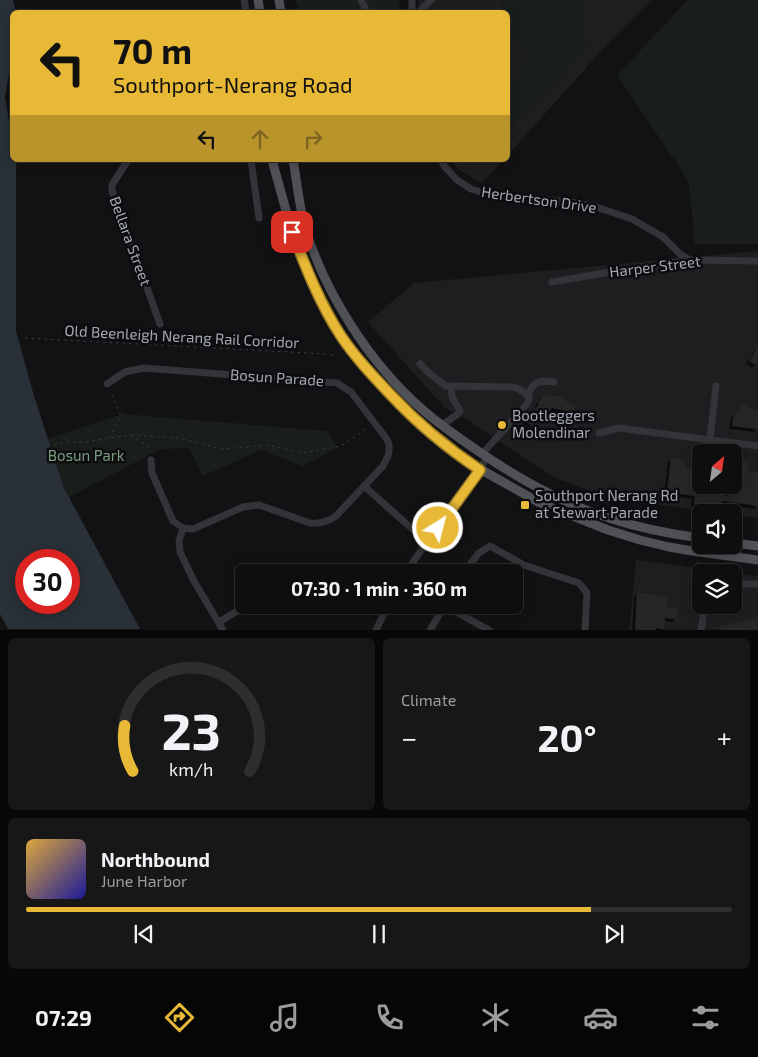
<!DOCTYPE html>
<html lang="en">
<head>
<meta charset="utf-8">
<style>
	body { margin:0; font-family:"Exo 2",sans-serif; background:#171718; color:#f1f3f6; height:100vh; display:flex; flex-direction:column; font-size:19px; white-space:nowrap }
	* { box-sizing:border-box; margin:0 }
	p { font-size:16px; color:#9b9c9e }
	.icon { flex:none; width:28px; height:28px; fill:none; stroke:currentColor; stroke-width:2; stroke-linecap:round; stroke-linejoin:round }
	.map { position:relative; height:630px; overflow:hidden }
	.panel { display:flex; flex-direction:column; gap:8px; padding:8px; background:#080808; flex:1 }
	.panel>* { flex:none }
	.hud { position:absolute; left:10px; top:10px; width:500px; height:152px; border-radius:8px; box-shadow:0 2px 12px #0003,0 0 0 1px #2e2e2f; background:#e8b936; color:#111; overflow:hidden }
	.needle { width:32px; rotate:29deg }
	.controls { position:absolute; left:692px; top:444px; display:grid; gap:10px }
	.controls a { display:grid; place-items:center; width:50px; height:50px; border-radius:8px; background:#0e0e0f; box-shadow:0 2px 12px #0003,0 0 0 1px #2e2e2f; font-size:25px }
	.speed { position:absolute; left:15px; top:549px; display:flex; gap:10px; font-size:25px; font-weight:700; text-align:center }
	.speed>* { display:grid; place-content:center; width:65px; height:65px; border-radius:50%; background:#0e0e0f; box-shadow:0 2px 12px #0003,0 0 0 1px #2e2e2f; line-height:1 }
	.speed .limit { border:8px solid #d22; background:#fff; color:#111 }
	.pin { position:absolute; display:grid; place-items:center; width:42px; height:42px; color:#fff; margin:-21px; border-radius:10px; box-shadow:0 2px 8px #0006 }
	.me { position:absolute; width:55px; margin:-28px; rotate:36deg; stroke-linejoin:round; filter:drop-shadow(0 0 4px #0008) }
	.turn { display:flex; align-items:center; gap:18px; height:105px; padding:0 20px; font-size:22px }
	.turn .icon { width:65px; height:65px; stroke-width:2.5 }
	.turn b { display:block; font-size:35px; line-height:42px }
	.lanes { display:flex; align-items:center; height:48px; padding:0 20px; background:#0003; justify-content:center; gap:25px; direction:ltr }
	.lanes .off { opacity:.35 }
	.big { font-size:38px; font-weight:700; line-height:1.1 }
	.panel .widget { flex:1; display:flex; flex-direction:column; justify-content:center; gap:8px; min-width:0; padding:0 18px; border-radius:8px; background:#171718 }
	.panel .dial { align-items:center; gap:0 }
	.dial svg { height:130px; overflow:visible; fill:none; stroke:#2e2e2f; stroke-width:7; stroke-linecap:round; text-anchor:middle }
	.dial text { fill:#f1f3f6; stroke:none }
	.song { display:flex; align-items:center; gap:15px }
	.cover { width:60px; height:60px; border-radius:8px; background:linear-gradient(135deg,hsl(40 70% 55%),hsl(240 70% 35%)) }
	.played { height:5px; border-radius:2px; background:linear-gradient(90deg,#e8b936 80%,#2e2e2f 80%) }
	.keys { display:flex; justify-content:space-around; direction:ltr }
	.heat { display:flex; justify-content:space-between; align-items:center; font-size:28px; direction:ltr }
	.panel .tiles { flex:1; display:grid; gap:8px; grid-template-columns:1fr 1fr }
	.widget:last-child { grid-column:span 2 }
	.trip { position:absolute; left:235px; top:564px; width:288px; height:50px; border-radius:8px; background:#0e0e0f; box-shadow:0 2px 12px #0003,0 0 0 1px #2e2e2f; font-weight:700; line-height:50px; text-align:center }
	.dock { display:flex; height:80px; justify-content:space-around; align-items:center; background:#060606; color:#9b9c9e }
	.dock .icon { width:35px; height:35px }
	.dock .selected { color:#e8b936 }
	.dock b { font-size:22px; color:#f1f3f6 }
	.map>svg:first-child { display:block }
	.built { fill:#1e1e21; fill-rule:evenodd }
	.green { fill:#191e1a }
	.water { fill:#293037; fill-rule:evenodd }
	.building { fill:#252528; filter:url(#shadow) }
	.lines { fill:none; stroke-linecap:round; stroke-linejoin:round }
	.path { stroke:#393b3f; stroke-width:1; stroke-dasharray:2.5 4; stroke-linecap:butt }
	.minor { stroke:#333438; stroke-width:7 }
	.major { stroke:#505157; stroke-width:9 }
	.route-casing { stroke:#977823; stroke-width:12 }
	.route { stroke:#e8b936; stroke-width:9 }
	.poi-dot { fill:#e8b936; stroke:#0d0d0f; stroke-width:2 }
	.labels { text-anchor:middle; stroke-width:5; stroke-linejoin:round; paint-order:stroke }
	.street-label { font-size:15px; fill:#a4a8b4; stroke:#0d0d0f }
	.poi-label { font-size:15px; fill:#a4a8b4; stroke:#0d0d0f; text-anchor:start }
	.park-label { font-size:15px; fill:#7c9e81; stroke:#0d0d0f }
</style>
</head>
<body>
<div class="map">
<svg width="758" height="630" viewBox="0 0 758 630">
	<defs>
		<filter id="shadow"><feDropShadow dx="-3" dy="3" stdDeviation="0" flood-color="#0009"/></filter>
	</defs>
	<rect width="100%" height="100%" fill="#121214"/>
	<!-- built -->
	<g class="built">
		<path d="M418 0H651L611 40 508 155V12H419Z"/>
		<path d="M451 160H503L482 183 458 169Z"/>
		<path d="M758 251V518L734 515V512H718L613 499 555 478 458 414 445 408 368 322 414 283ZM701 452H734V485H701Z"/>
		<path d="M636 560 728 572H701V605H734V573L758 576V629L629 630Z"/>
	</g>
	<!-- green -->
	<g class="green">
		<path d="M296 0H400L398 12H300Z"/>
		<path d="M499 0H582L586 49 508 132V89L528 59 508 27V12H501Z"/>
		<path d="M688 0H758V244H695L688 180 617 75Z"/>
		<path d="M123 414 327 431 338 448 303 466 261 450 203 476 189 448 161 449 69 497 64 487 48 439Z"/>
	</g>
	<!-- water -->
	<path class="water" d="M0 0H13L16 12H12V55L5 96 12 142V160H16V331L34 396 64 488 140 629H8L0 614ZM26 560H69V602H26Z"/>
	<!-- building -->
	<g class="building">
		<path d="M758 347V362L755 365 749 361Z"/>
		<path d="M544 395 563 397V399L570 404 575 405 574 422 561 421 562 410 552 408 544 418 541 415 532 426 525 421 539 404 538 403Z"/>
		<path d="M743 405H748L747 408 758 410V429L732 426 734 415Z"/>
		<path d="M671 458 686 460 685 468 701 470V485H712L711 494 728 496 730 485H734V460L749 462 748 471 758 472V506L722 501 721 508 694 504 695 496 667 492Z"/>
		<path d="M637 592 668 598 667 607 678 609 677 619 665 618 664 629 657 628 656 630H635Z"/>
		<path d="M758 618V630H719V627Z"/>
	</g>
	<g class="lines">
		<!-- path -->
		<g class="path">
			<path d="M25 338 327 354 337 356"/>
			<path d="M131 435 148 446 149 452"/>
			<path d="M109 438 120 418V413L110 391"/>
			<path d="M54 445 64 442H84L131 435 179 438 222 449 268 445 303 453 341 446 369 427"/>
			<path d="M698 561 697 566 706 570 705 572"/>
			<path d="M700 590 701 589"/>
		</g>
		<!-- minor -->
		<g class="minor">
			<path d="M244 0 246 12"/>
			<path d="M361 0 367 12"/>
			<path d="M412 12V0"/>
			<path d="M419 12 431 0"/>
			<path d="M128 160 112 185V191L160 324"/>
			<path d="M251 160 259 218"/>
			<path d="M441 160 445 167 457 180 471 189 491 195 570 202 593 206 632 219 663 237 680 254 690 260"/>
			<path d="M552 282 622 270 690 260 758 261"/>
			<path d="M420 364 431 375 446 386 514 387 519 389 528 395 529 399 527 404 482 454"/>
			<path d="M107 384 125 372 144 368 337 383 351 392 386 438 389 444V452L388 456 383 466 336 516C328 522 320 524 310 523L259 505 243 507 193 529 183 528 173 521 152 473 151 460"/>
			<path d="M528 395C533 381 540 380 554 382"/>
			<path d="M442 425 458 414 460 411C455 400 450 400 452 386"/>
			<path d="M599 433 619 428 758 446"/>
			<path d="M710 439 716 386"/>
			<path d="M364 486 427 542"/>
			<path d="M183 528 179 541 180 552 194 581 223 630"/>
			<path d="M407 572 415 559 480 469 487 457"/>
			<path d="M464 572 479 553 490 546 524 565 579 583 587 593 585 630"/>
			<path d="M734 584H758"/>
			<path d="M445 606 489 630"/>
			<path d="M219 622 247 605"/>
			<path d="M376 630 388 605"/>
			<path d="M430 630 445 605"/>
			<path d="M701 630 705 605"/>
		</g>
		<!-- major -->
		<g class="major">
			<path d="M258 0 260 12"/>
			<path d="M279 0 281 12"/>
			<path d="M272 160 292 232 315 290 340 335 363 366 406 411 441 442 463 459 480 469 540 503 608 530 640 540 669 547 692 551 758 560"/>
			<path d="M293 160C297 182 299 205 305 227 325 294 371 365 423 410 440 425 459 438 478 451 519 479 561 503 609 518 639 528 670 534 701 538"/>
			<path d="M734 543 758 546"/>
		</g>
	</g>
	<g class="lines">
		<defs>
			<path id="route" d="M292 232C306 268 320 304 341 336 355 357 372 375 390 394 417 423 447 448 480 470L438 528"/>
		</defs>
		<!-- route casing -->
		<use href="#route" class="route-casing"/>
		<!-- route -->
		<use href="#route" class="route"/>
	</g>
	<!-- markers -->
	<g class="poi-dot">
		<circle cx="502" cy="425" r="5"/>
		<rect x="520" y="500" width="10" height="10" rx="2.5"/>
	</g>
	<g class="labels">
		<!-- street labels -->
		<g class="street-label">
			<text transform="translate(539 200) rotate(8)" y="5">Herbertson Drive</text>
			<text transform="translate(130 241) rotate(70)" y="5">Bellara Street</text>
			<text transform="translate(655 267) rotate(-7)" y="5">Harper Street</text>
			<text transform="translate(182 337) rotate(3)" y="5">Old Beenleigh Nerang Rail Corridor</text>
			<text transform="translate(277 378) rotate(4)" y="5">Bosun Parade</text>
		</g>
		<!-- poi labels -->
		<g class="poi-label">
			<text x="512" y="421">Bootleggers<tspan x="512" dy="17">Molendinar</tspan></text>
			<text x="535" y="501">Southport Nerang Rd<tspan x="535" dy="17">at Stewart Parade</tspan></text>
		</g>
		<!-- park labels -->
		<g class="park-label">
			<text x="86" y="461">Bosun Park</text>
		</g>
	</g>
</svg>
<div class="controls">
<a><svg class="needle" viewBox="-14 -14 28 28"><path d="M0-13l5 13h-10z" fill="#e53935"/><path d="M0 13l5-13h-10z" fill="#9b9c9e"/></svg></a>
<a><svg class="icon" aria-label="sound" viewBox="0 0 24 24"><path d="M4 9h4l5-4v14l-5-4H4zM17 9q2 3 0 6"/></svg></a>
<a><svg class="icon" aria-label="layers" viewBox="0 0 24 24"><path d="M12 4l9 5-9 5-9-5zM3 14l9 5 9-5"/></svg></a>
</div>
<div class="speed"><div class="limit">30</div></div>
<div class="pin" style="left:292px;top:232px;background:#d93025"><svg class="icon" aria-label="arrive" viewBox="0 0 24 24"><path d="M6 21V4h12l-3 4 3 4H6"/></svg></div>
<svg class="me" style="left:438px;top:528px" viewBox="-20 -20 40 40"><circle r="17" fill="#e8b936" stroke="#fff" stroke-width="3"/><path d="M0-11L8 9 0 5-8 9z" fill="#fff"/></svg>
<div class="trip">07:30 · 1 min · 360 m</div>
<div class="hud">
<div class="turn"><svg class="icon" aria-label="left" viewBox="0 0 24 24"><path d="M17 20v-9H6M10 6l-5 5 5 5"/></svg><div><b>70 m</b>Southport-Nerang Road</div></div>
<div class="lanes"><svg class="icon" aria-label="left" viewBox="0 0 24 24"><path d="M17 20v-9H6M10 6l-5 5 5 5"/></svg><svg class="icon off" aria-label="ahead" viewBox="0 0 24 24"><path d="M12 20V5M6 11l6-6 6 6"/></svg><svg class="icon off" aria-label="right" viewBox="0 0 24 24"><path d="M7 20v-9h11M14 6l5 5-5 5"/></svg></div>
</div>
</div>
<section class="panel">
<div class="tiles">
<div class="widget dial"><svg viewBox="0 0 100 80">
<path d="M14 69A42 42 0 1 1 86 69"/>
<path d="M14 69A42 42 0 0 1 9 41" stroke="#e8b936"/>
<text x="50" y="56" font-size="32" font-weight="700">23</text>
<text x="50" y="72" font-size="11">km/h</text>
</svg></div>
<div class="widget"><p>Climate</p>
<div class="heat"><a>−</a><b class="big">20°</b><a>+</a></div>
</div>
<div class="widget">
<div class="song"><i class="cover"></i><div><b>Northbound</b><p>June Harbor</p></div></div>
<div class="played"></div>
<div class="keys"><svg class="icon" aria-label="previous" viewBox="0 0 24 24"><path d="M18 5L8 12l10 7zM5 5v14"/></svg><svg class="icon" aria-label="pause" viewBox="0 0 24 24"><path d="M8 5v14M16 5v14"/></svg><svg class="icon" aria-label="next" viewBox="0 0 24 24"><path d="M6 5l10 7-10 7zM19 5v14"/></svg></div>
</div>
</div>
</section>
<nav class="dock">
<b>07:29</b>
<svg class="icon selected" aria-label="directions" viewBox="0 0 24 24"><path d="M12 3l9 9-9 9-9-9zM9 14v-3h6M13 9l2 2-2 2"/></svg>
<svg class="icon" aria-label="music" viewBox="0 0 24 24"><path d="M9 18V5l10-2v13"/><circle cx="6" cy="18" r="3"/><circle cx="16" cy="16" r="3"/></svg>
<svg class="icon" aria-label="phone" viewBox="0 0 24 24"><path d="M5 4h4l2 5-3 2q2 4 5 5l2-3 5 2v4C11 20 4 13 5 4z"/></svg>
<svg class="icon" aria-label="climate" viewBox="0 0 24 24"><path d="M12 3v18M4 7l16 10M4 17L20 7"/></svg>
<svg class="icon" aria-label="car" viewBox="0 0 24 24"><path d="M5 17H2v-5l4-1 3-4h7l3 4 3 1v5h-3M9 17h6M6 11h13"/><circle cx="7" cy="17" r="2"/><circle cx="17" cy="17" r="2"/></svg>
<svg class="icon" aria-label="filters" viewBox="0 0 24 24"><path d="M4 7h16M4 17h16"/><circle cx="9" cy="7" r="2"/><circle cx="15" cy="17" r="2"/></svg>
</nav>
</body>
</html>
